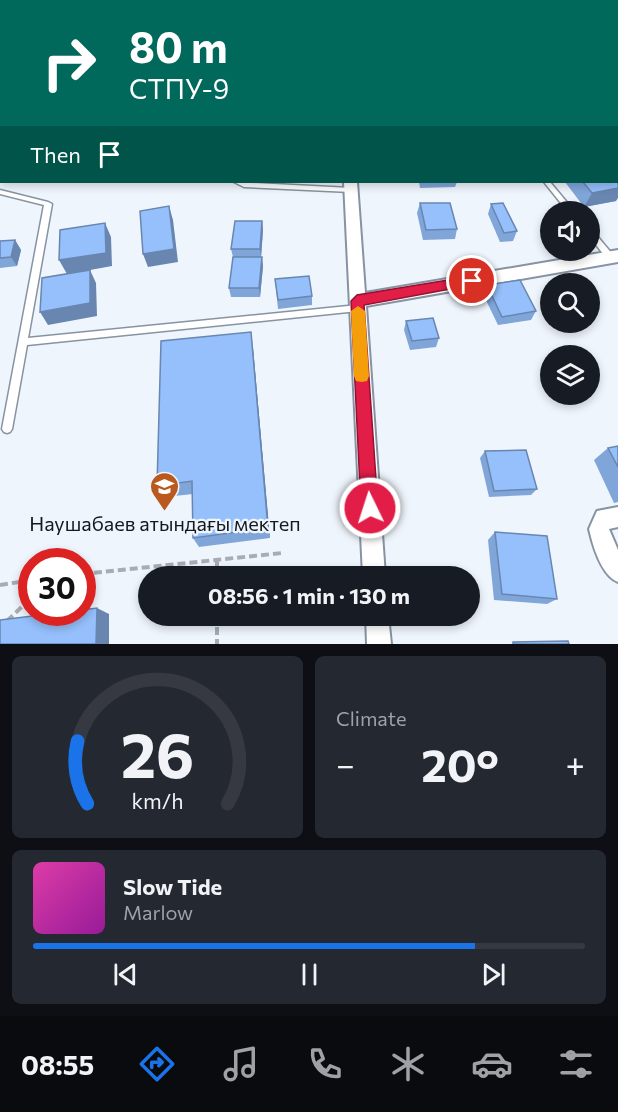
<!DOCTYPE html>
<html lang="en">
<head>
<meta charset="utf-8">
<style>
	body { margin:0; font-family:Commissioner,sans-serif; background:#242831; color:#f1f3f6; height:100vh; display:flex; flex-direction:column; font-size:22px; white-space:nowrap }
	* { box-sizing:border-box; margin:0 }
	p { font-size:20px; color:#9ea1a6 }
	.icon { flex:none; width:33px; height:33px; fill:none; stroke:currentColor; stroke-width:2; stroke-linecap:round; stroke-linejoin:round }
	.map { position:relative; height:644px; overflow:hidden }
	.drawer { display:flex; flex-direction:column; gap:12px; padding:12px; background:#0d0f14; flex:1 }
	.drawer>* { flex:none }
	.hud { position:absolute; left:0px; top:0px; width:618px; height:183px; box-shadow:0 3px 9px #0003; background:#00695c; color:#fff; overflow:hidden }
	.fabs { position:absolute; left:540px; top:201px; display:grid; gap:12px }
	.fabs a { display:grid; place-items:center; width:60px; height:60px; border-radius:50%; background:#171b24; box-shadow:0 3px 9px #0003; font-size:30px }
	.speed { position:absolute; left:18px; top:548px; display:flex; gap:12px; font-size:30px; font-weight:700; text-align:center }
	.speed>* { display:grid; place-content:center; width:78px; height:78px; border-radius:50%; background:#171b24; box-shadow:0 3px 9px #0003; line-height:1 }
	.speed .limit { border:9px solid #d22; background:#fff; color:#111 }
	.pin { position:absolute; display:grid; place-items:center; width:51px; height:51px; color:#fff; margin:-26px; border:3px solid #fff; border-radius:50%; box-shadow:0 2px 6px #0007 }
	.me { position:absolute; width:66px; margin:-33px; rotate:356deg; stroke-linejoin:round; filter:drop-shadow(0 0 4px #0008) }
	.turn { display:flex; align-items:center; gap:21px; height:126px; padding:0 30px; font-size:27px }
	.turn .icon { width:78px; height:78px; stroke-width:2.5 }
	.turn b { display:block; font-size:42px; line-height:51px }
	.then { display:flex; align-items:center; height:57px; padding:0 30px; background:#0003; gap:12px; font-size:22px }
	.big { font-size:45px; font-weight:700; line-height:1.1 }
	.drawer .tile { flex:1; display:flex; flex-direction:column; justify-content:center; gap:9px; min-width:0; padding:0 21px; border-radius:9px; background:#242831 }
	.drawer .dial { align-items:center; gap:0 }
	.dial svg { height:156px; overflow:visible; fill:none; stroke:#363941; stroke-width:7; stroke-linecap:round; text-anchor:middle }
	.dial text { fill:#f1f3f6; stroke:none }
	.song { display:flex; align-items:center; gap:18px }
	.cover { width:72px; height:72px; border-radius:9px; background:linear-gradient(135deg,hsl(320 70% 55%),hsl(300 70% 35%)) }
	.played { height:6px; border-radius:3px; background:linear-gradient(90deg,#1a73e8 80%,#363941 80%) }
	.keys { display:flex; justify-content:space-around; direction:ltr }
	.heat { display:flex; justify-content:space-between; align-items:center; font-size:33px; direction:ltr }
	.drawer .tiles { flex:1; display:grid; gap:12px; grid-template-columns:1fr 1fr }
	.tile:last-child { grid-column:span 2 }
	.trip { position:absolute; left:138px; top:566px; width:342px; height:60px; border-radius:30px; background:#171b24; box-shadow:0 3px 9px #0003; font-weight:700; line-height:60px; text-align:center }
	.dock { display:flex; height:96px; justify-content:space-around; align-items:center; background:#090b0e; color:#9ea1a6 }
	.dock .icon { width:42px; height:42px }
	.dock .selected { color:#1a73e8 }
	.dock b { font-size:27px; color:#f1f3f6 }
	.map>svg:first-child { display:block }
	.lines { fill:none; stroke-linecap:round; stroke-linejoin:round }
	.lane-casing { stroke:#8793a3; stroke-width:3 }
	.street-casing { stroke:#8793a3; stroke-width:4 }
	.path { stroke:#a7adb3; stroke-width:4; stroke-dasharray:8 4; stroke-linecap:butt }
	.lane { fill:#fff; fill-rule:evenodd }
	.street { fill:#fff; fill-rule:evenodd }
	.wall { fill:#80a5d9 }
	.shaded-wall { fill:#6886b0 }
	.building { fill:#95c0fc; stroke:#6886b0; stroke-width:1.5 }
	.route { fill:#e11d48; stroke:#92132f; stroke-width:1.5 }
	.slow { fill:#f59e0b }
	.labels { text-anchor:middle; stroke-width:4.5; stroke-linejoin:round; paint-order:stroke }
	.near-poi-label { font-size:20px; fill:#14191f; stroke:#eff5fc }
</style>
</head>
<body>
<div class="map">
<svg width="618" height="644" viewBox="0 0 618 644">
	<rect width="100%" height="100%" fill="#eff5fc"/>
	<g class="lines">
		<defs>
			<g id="lane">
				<path d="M154 0 164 2H156Z"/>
				<path d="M179 0H184L183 2H178Z"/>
				<path d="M273 0H277V2H272Z"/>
				<path d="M407 0H411L412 2H407Z"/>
				<rect x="616" y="65" width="2" height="4"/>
				<rect x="0" y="171" width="2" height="5"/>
				<path d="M234 182 351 188 354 190 351 192 244 187Z"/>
				<path d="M544 182H550L575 212H568Z"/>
				<path d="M0 190 48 202 52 204 28 338 358 305 361 306 362 308 361 310 358 311 27 345 12 429 10 432 7 433 4 432 2 429 44 205 0 194Z"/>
				<path d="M590 230 593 231 613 255 614 257 613 259H607L590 237Z"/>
			</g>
			<g id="street">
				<rect x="335" y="0" width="10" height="2"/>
				<path d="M344 182H357L365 293 618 250V262L366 306 385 576H363Z"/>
				<path d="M618 507V527L609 529 618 550V582C601 575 593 546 589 529L597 511Z"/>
				<path d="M366 615H388L391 644H367Z"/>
			</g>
		</defs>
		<!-- lane casing -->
		<use href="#lane" class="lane-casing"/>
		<!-- street casing -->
		<use href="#street" class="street-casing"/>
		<!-- path -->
		<g class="path">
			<path d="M217 560V576"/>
			<path d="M82 574 282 553"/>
			<path d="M0 585 32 580"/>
			<path d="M217 615V644"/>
			<path d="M7 621 32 597"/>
		</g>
		<!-- lane -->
		<use href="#lane" class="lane"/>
		<!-- street -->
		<use href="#street" class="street"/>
	</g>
	<!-- wall -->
	<g class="wall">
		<path d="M189 0H223L222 2H190Z"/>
		<rect x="284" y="0" width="23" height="2"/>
		<path d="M433 0H470L471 2H433Z"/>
		<path d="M525 0H563L565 2H526Z"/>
		<path d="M0 46H2V68L0 67Z"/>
		<path d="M419 182H457L455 187 420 188Z"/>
		<path d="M565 182H616V201L584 207Z"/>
		<path d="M420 203 457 229 455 239 423 240 417 213Z"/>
		<path d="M491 204 517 231 513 241 500 242 488 214Z"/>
		<path d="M262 221 263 230 261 257 263 266 260 297H231L229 288 233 257 231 249Z"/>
		<path d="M15 240 21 250 17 266 0 268V241Z"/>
		<path d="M275 279 312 296V305L278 309Z"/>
		<path d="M487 285 536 311 531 320 498 325 483 294Z"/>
		<path d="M406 321 439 338 436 347 410 350 404 330Z"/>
		<path d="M253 348 270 538 199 547 193 538V494L165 497 157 486Z"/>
		<path d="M618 446V502L614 503 594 460 608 448Z"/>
		<path d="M485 451 537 489 531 495 489 497 480 458Z"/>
		<path d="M495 532 557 599 547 604 494 600 488 540Z"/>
	</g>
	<!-- shaded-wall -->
	<g class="shaded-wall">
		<path d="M0 0H16L14 2H2V12L0 14Z"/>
		<path d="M211 0H223L222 2H211Z"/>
		<path d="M618 188V198L616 201 584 207 592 193Z"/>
		<path d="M169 206 173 220 178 262 148 267 143 254Z"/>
		<path d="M262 221 263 230 261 258 260 249Z"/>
		<path d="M105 223 111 237 112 266 90 270 96 283 97 316 48 325 40 312 67 274 59 260Z"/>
		<path d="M15 240 21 250 17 266 11 257Z"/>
		<path d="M262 257 263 266 260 297 259 288Z"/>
		<path d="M251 332 253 348 270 538 268 528Z"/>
		<path d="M97 608 109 614V644H96Z"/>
	</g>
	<!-- building -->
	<g class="building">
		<path d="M443 0H470L471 2H444Z"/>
		<path d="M541 0H563L565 2H543Z"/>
		<path d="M0 46H2L1 59H0Z"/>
		<path d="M616 177 618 179V188L592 193 583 182H616Z"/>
		<path d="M420 203H450L457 229 426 230Z"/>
		<path d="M503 203 517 231 504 233 491 204Z"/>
		<path d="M169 206 174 249 143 254 140 211Z"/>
		<path d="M235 221H262L260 249H231Z"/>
		<path d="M105 223 106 253 59 260 60 230Z"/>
		<path d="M15 240 11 257 0 258V241Z"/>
		<path d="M233 257H262L259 288H229Z"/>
		<path d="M90 270V303L40 312 42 278Z"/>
		<path d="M309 276 312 296 278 300 275 279Z"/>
		<path d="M520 280 536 311 502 317 487 285Z"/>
		<path d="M433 318 439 338 412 341 406 321Z"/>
		<path d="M251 332 268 528 193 538 192 481 157 486 161 341Z"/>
		<path d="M618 446V467L608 448Z"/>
		<path d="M526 450 537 489 494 491 485 451Z"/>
		<path d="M495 532 547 536 557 599 502 594Z"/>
		<path d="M97 608 96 644H0V620L65 612H82V610Z"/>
		<path d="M568 641 569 644H513V642Z"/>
	</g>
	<!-- route -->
	<path class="route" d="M472 276 479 281 477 284 364 305 378 508 376 514 370 516 364 514 361 508 351 301 357 295Z"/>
	<!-- slow -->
	<path class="slow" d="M358 306 365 311 369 376 367 381 362 382 356 381 354 376 351 311Z"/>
	<!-- icons -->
	<defs>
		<symbol id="school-pin" viewBox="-11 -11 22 30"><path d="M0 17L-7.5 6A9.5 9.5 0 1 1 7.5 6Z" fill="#ba581d" stroke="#eff5fc"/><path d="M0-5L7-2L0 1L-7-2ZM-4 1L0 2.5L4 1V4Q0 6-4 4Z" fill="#fff"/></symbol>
	</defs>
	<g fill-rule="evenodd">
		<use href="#school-pin" x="148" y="470" width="33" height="45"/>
	</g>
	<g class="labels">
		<!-- near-poi labels -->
		<g class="near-poi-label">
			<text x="165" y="531">Наушабаев атындағы мектеп</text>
		</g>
	</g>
</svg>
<div class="fabs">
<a><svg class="icon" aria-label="sound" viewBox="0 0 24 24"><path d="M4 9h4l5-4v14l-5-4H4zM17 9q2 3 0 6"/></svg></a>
<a><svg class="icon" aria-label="search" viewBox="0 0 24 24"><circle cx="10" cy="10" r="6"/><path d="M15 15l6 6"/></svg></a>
<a><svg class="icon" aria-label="layers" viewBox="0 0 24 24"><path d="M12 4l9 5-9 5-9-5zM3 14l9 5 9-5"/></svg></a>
</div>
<div class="speed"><div class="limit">30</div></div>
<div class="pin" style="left:472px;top:281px;background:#d93025"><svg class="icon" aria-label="arrive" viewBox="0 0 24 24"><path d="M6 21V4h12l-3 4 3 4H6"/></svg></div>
<svg class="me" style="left:370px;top:508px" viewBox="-20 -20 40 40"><circle r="17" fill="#e11d48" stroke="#fff" stroke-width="3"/><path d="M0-11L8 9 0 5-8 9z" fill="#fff"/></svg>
<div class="trip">08:56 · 1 min · 130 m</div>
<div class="hud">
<div class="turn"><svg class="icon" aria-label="right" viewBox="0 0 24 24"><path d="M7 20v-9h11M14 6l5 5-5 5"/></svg><div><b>80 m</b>СТПУ-9</div></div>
<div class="then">Then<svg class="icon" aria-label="arrive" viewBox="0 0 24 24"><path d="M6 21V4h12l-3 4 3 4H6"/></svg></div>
</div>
</div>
<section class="drawer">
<div class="tiles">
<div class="tile dial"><svg viewBox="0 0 100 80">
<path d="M14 69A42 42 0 1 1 86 69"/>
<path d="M14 69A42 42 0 0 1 9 37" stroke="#1a73e8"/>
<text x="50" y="56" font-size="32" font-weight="700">26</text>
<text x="50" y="72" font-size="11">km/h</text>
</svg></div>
<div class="tile"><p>Climate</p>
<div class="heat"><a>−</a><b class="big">20°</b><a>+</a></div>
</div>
<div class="tile">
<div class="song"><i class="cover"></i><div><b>Slow Tide</b><p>Marlow</p></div></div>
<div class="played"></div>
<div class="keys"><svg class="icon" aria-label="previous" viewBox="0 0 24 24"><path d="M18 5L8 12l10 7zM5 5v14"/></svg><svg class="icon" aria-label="pause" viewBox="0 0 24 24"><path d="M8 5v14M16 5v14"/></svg><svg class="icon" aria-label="next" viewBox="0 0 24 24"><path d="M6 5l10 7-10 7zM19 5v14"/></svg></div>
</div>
</div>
</section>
<nav class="dock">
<b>08:55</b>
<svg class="icon selected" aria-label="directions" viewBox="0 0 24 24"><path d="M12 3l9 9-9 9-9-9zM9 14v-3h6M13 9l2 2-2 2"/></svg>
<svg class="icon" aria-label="music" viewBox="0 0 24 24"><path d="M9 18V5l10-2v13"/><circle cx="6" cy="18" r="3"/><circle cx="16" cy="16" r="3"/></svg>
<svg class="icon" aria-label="phone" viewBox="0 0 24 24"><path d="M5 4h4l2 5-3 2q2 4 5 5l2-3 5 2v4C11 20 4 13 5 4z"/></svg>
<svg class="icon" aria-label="climate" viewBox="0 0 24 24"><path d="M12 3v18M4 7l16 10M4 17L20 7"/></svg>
<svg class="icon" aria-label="car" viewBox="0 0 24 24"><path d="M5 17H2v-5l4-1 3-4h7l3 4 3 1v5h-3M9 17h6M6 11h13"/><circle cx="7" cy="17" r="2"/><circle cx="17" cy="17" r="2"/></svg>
<svg class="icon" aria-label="filters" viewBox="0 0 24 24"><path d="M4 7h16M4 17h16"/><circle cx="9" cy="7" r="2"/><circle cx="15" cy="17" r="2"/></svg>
</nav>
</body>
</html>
